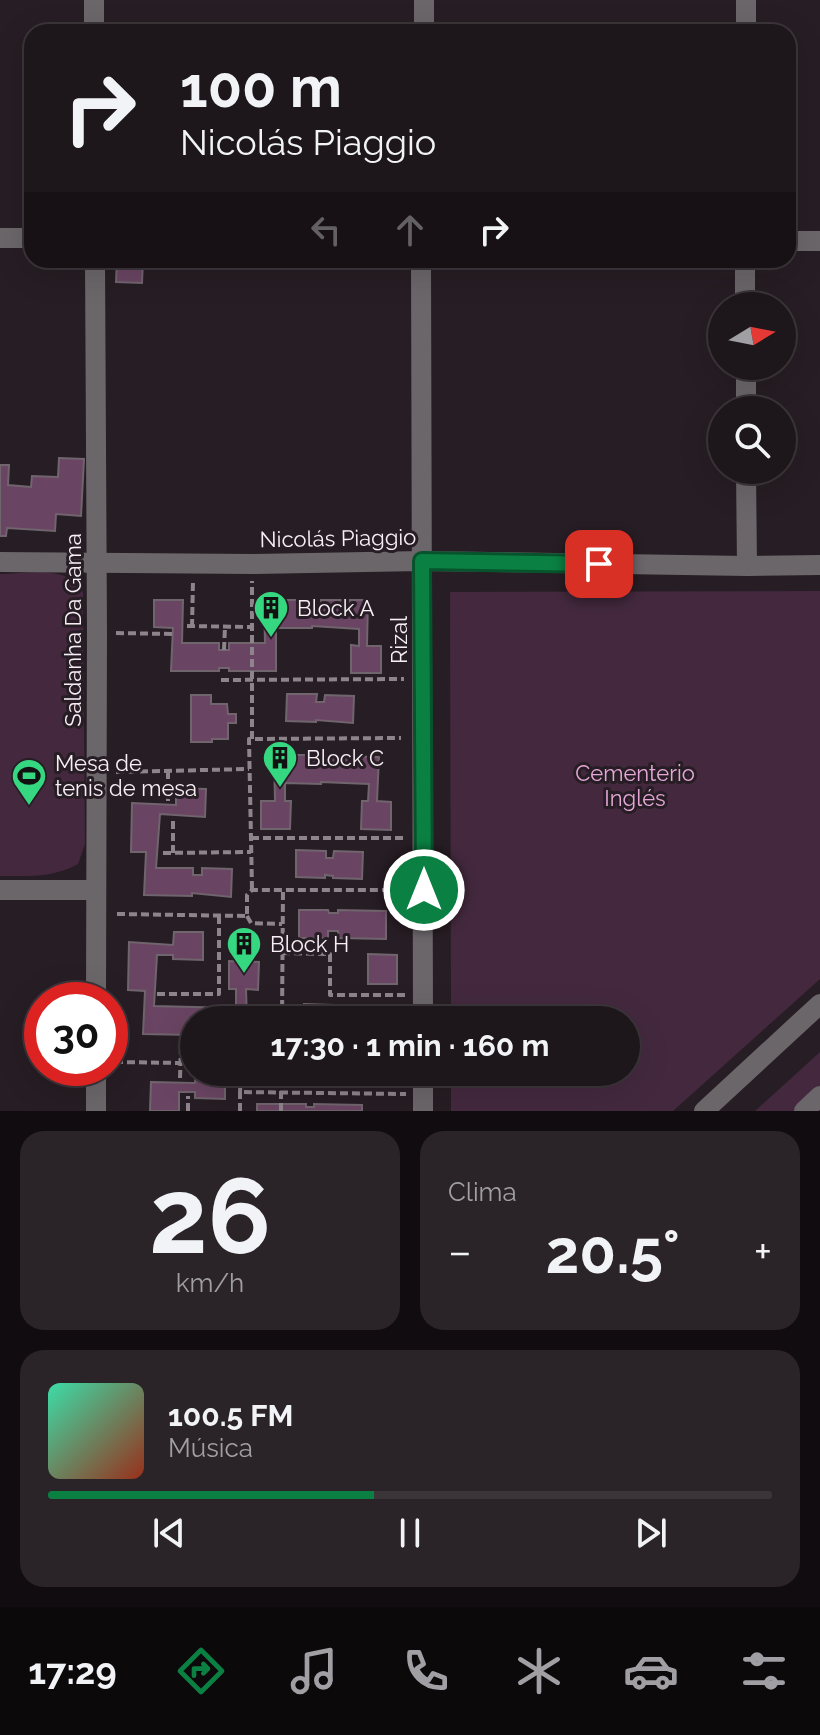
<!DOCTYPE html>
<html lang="es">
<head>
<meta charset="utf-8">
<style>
	body { margin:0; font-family:Raleway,sans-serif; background:#2a2328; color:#f1f3f6; height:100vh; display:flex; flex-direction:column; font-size:30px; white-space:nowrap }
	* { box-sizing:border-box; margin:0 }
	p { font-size:26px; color:#a09fa3 }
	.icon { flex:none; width:44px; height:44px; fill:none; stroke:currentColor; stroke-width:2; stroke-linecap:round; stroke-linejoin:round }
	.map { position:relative; height:1111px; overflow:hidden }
	.drawer { display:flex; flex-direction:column; gap:20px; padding:20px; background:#100c0f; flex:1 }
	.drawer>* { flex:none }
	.top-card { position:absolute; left:24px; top:24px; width:772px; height:244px; border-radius:24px; box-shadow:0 8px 32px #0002,0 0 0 2px #3b353a; background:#1d161b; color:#f1f3f6; overflow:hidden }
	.needle { width:52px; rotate:80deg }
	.buttons { position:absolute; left:708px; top:292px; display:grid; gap:16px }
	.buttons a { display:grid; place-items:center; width:88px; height:88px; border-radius:50%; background:#1d161b; box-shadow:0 8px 32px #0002,0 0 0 2px #3b353a; font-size:40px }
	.speed { position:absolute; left:24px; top:982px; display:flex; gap:16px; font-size:40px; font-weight:700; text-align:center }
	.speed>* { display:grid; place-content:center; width:104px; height:104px; border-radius:50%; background:#1d161b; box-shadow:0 8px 32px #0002,0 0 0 2px #3b353a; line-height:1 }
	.speed .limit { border:12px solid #d22; background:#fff; color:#111 }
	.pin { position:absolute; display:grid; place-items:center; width:68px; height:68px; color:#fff; margin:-34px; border-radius:16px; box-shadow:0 4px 12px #0006 }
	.me { position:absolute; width:88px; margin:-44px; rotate:0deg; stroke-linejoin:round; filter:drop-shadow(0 0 6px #0008) }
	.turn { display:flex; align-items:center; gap:28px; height:168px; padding:0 24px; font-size:36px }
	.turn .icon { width:104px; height:104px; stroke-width:2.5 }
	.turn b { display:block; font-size:56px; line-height:68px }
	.lanes { display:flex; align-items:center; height:76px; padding:0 24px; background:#0003; justify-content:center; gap:40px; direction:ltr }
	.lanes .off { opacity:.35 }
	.big { font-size:60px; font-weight:700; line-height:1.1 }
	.drawer .card { flex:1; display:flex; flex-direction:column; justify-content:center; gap:12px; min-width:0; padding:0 28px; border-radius:24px; background:#2a2328 }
	.drawer .dial { align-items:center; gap:0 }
	.dial b { font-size:104px; line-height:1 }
	.song { display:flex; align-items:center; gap:24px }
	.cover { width:96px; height:96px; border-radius:12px; background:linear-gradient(135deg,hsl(160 70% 55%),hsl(10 70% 35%)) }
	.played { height:8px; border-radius:4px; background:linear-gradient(90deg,#0b8043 45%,#3b353a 45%) }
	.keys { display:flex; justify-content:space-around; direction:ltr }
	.heat { display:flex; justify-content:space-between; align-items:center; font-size:44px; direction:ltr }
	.drawer .tiles { flex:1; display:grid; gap:20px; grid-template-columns:1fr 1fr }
	.card:last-child { grid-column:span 2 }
	.trip { position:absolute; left:180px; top:1006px; width:460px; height:80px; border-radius:40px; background:#1d161b; box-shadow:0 8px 32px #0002,0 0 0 2px #3b353a; font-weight:700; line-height:80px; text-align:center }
	.dock { display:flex; height:128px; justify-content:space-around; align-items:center; background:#0c090b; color:#a09fa3 }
	.dock .icon { width:56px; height:56px }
	.dock .selected { color:#0b8043 }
	.dock b { font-size:36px; color:#f1f3f6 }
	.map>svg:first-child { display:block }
	.green { fill:#44293e }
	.building { fill:#6a4563; stroke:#70646d; stroke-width:2 }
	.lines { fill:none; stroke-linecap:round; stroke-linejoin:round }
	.path { stroke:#8e858c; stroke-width:4; stroke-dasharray:8 4; stroke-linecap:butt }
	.minor { stroke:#6b666a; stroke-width:20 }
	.route-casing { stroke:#07532c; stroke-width:20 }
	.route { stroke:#0b8043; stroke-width:14 }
	.labels { text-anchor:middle; stroke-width:6; stroke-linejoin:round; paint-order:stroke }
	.street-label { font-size:22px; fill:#f7eff5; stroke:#271d24 }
	.poi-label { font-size:22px; fill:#f7eff5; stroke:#271d24; text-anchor:start }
	.park-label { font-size:22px; fill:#e6a7d8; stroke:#271d24 }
</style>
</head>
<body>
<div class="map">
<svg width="820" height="1111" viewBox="0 0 820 1111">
	<rect width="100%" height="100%" fill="#271d24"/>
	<!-- green -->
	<g class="green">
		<path d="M0 574C27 574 68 564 83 592L85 844 78 864C53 878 28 876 0 876Z"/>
		<path d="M820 591V979L673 1111H451V1072H626V1020H451L450 592Z"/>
		<path d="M820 1052V1111H755Z"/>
	</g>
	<!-- building -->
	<g class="building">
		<path d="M117 260H143L142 283 116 282Z"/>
		<path d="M59 458 84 459 81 516 56 514 55 531 7 528 6 536H0V465H9L8 485 31 487 32 476 58 477Z"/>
		<path d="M154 600H183L182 643H219V650H229V643H265L264 600H312V605H321V600H368L367 646H381V673H351V645L359 646V629L312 626V628H276V671H229V668H219V671H171L173 628 154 627Z"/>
		<path d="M287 694H317L316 702H324L325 695 354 696 353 723 316 720V722L286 721Z"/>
		<path d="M191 695H211V704H227L228 714H236V723H228V739H212V742H191Z"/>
		<path d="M274 755H322V763H331V756L379 757 377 801 391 802V830L361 829 362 801H368L369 784 321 782V784L285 783V801H291L290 829H261V801H275Z"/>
		<path d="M176 788 206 789 205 817 160 814 156 868H193V875H202V868L232 869 231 897 192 893V896L144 895 146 852H131L132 803 176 805Z"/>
		<path d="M296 850 326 851V858H333L334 851 363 852 362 879 333 878V876L325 875V878L296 877Z"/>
		<path d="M299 910H328L329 913H338V910L386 911V939L338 938V931H328V938H299Z"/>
		<path d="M174 932H203V960L173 959V955H157L154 1006 236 1008V989H229V961L259 962 258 990 246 989 247 1020H194L191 1035 143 1034 145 991 128 990 129 942 173 945Z"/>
		<path d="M368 954 397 955V984H368Z"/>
		<path d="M304 1004 334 1005V1013H341V1005L371 1006V1020H304Z"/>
		<path d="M196 1072H225V1099L195 1098V1092H179V1111H150L151 1082 195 1083Z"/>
		<path d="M257 1104H306V1107H314V1104L362 1105V1111H257Z"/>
	</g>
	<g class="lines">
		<!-- path -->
		<g class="path">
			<path d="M187 626 251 627"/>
			<path d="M192 627 193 581"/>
			<path d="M116 633 173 634"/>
			<path d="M224 650 225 627"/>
			<path d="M221 680 404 679"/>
			<path d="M252 739V581"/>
			<path d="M168 771V801"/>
			<path d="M116 772 249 769"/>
			<path d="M251 838H405"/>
			<path d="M163 853 251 852"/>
			<path d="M173 853V818"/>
			<path d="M252 889 249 739 401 738"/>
			<path d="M117 914 247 916V895L252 890H405"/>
			<path d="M247 916 251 923 282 924"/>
			<path d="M282 953 330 954V995H405"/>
			<path d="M157 994H219V915"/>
			<path d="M282 1020 283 890"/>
			<path d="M115 1062 180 1063"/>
			<path d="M241 1072 240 1092 406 1094"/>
			<path d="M180 1078 181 1046H194"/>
			<path d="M188 1111V1096"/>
			<path d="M240 1111V1092"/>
			<path d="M281 1111V1072"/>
		</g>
		<!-- minor -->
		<g class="minor">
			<path d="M94 0V32"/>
			<path d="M424 32V0"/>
			<path d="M746 32V0"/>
			<path d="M0 238H32"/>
			<path d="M788 241H820"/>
			<path d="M95 260 97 632 96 1000"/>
			<path d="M421 260 423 1020"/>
			<path d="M745 260V306"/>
			<path d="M746 366V410"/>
			<path d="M746 470 747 566"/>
			<path d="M0 562 252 564 422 561 747 566 820 565"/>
			<path d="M0 890H96"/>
			<path d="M96 1111V1068"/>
			<path d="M423 1111V1072"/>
			<path d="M704 1111 820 1004"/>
			<path d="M804 1111 820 1096"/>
		</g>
	</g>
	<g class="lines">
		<defs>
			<path id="route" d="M424 890 422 561 599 564"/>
		</defs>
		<!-- route casing -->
		<use href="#route" class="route-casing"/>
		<!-- route -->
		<use href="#route" class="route"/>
	</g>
	<!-- icons -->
	<defs>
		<symbol id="building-pin" viewBox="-11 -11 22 30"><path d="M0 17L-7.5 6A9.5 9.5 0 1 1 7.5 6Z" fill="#35d881" stroke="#271d24"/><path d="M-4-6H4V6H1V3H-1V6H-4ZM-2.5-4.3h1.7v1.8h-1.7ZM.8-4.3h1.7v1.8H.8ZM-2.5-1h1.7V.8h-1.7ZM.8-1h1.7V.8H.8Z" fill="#111"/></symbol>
		<symbol id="stadium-pin" viewBox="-11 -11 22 30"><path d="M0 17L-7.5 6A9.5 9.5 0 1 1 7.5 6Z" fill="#35d881" stroke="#271d24"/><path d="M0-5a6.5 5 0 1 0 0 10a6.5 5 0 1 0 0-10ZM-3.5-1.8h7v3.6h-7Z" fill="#111"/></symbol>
	</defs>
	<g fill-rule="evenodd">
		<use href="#building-pin" x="251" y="588" width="40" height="54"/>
		<use href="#building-pin" x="260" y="738" width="40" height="54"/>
		<use href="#stadium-pin" x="9" y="756" width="40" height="54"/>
		<use href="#building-pin" x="224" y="924" width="40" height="54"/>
	</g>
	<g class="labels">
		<!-- street labels -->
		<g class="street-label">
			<text transform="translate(338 538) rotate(-1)" y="8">Nicolás Piaggio</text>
			<text transform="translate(73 630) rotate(-90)" y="8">Saldanha Da Gama</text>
			<text transform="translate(399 640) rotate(-90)" y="8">Rizal</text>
		</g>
		<!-- poi labels -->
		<g class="poi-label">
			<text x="297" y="616">Block A</text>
			<text x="306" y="766">Block C</text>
			<text x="55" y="771">Mesa de<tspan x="55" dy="25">tenis de mesa</tspan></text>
			<text x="270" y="952">Block H</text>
		</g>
		<!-- park labels -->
		<g class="park-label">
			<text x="635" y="781">Cementerio<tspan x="635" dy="25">Inglés</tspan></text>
		</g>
	</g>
</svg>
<div class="buttons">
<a><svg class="needle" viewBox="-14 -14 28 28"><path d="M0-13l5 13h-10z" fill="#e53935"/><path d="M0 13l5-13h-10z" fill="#a09fa3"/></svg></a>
<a><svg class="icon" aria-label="search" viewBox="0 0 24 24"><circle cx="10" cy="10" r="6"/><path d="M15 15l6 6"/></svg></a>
</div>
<div class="speed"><div class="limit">30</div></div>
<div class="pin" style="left:599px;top:564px;background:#d93025"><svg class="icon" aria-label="arrive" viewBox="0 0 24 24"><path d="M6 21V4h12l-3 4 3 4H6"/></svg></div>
<svg class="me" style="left:424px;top:890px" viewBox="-20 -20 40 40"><circle r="17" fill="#0b8043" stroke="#fff" stroke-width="3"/><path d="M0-11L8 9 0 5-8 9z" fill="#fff"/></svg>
<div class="trip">17:30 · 1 min · 160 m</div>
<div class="top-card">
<div class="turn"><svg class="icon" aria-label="right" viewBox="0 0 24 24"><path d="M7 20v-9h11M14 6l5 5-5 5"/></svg><div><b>100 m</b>Nicolás Piaggio</div></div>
<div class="lanes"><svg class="icon off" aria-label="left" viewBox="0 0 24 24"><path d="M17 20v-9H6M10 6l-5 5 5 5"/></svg><svg class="icon off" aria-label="ahead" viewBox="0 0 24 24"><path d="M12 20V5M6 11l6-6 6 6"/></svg><svg class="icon" aria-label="right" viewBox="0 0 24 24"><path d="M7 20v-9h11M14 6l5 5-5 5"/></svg></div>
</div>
</div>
<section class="drawer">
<div class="tiles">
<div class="card dial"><b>26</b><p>km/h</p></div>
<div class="card"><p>Clima</p>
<div class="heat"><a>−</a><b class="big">20.5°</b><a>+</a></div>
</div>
<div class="card">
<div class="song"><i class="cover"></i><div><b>100.5 FM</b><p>Música</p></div></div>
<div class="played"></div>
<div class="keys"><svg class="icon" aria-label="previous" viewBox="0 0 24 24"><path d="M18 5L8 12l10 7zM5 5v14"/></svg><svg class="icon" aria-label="pause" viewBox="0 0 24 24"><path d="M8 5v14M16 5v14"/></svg><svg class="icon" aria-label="next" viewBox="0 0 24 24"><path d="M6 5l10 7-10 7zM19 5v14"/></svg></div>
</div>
</div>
</section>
<nav class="dock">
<b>17:29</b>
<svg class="icon selected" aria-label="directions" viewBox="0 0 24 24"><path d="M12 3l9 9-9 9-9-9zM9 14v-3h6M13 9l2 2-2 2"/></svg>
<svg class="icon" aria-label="music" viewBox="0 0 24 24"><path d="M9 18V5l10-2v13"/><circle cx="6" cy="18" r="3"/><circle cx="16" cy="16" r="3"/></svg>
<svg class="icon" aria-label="phone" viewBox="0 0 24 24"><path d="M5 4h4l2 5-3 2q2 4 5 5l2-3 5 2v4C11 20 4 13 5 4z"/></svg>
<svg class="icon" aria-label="climate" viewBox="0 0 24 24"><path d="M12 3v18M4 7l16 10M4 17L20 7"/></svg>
<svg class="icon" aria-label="car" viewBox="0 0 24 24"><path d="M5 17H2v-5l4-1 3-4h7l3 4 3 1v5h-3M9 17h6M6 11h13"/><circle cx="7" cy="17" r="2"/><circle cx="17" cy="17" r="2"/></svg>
<svg class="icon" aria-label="filters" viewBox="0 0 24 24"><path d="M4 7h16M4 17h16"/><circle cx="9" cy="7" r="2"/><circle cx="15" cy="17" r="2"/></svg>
</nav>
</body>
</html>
